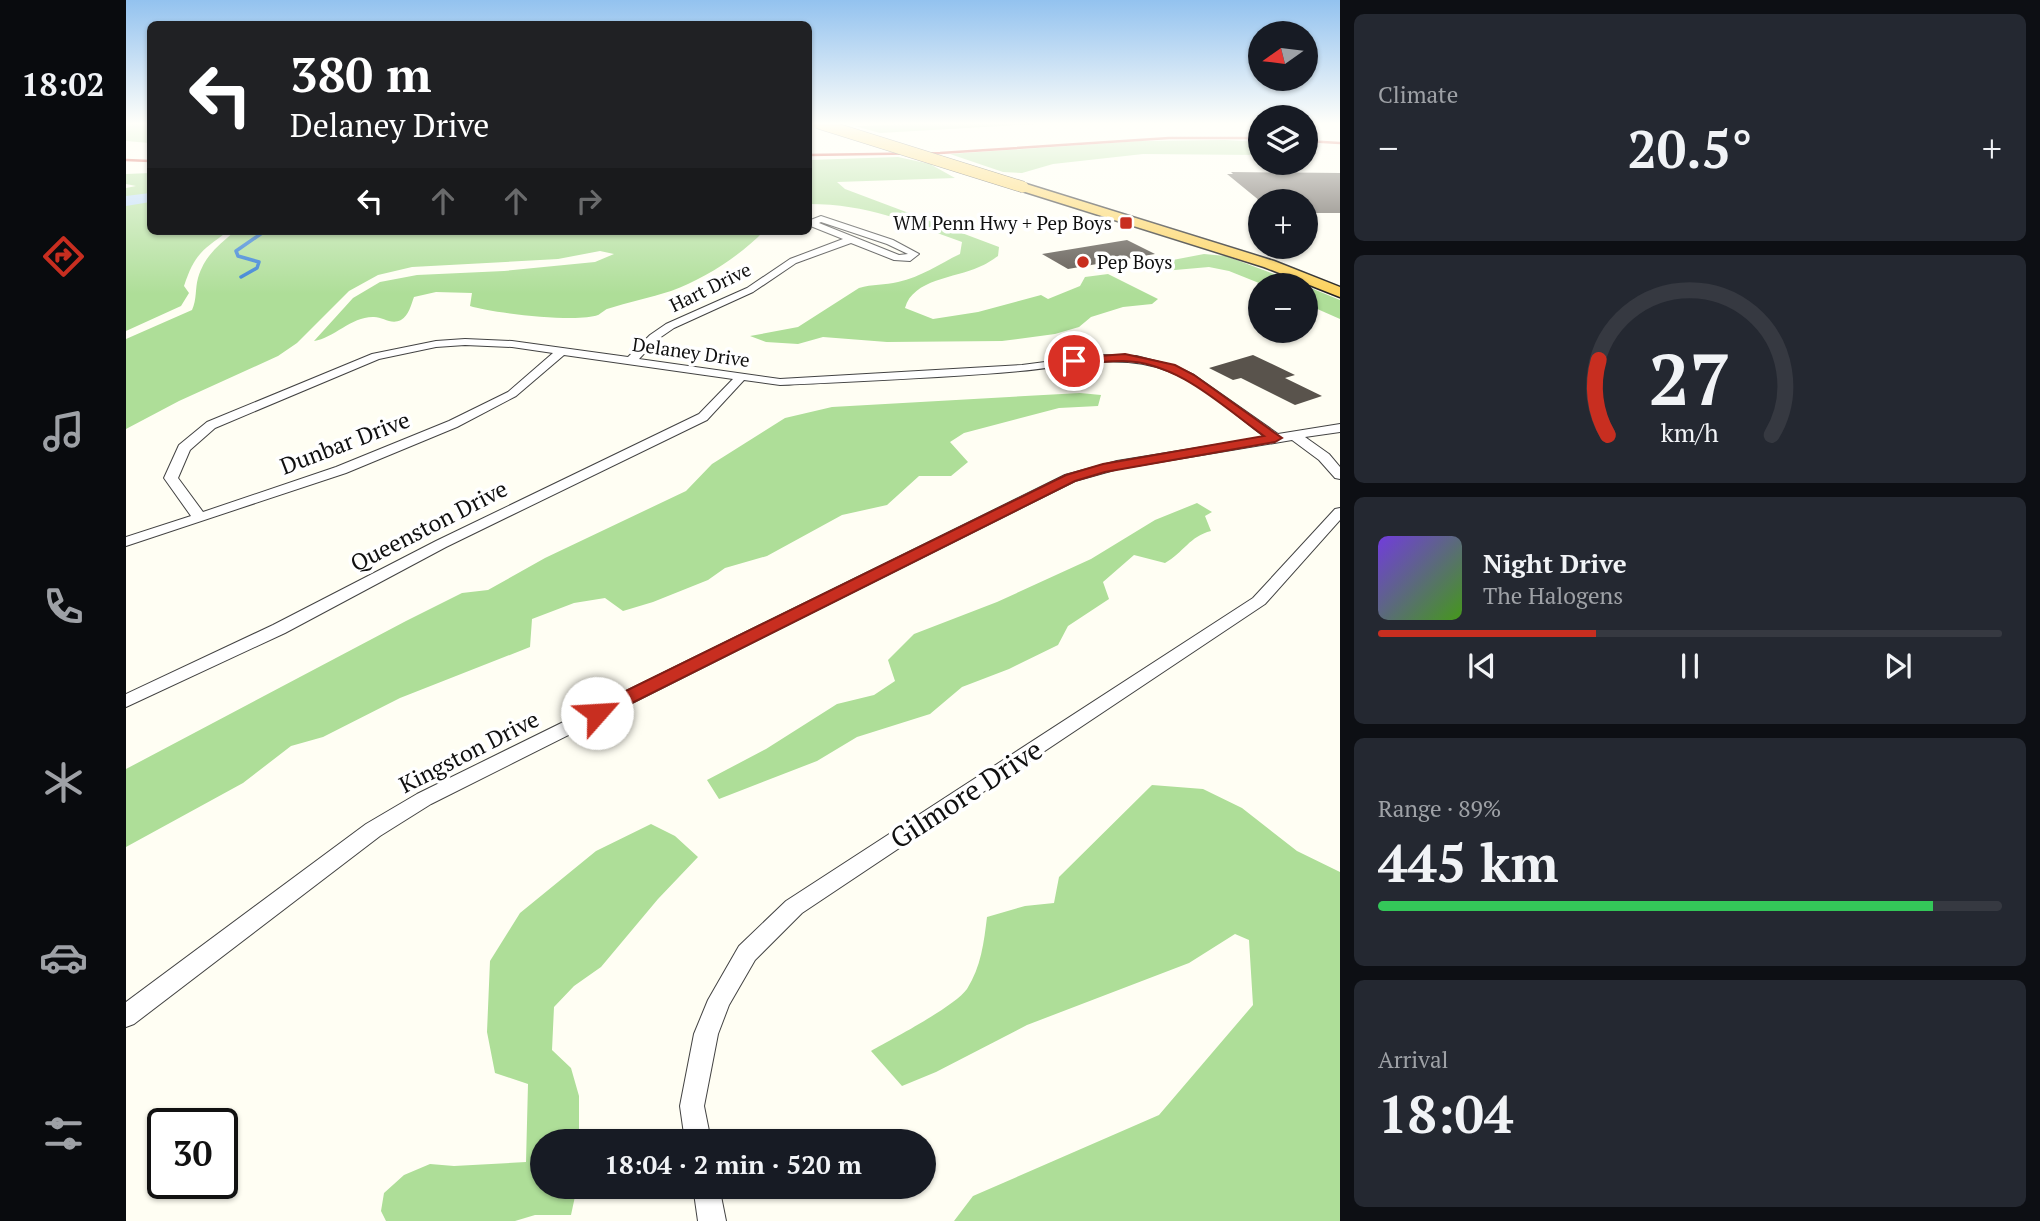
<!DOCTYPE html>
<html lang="en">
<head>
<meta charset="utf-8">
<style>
	body { margin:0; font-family:"PT Serif",serif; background:#242831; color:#f1f3f6; height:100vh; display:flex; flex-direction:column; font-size:26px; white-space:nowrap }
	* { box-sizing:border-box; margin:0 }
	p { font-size:23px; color:#9ea1a6 }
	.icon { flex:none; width:38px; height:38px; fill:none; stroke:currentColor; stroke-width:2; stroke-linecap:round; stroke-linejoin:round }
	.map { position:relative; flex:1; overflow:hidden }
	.side { display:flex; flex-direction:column; gap:14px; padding:14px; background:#0d0f14; width:700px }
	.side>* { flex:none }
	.guide { position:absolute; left:21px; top:21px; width:665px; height:214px; border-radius:10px; box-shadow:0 2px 5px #0004; background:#202124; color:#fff; overflow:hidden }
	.needle { width:46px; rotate:256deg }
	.buttons { position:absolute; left:1122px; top:21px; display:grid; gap:14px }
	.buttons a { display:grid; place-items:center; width:70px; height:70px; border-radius:50%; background:#171b24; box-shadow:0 2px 5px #0004; font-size:35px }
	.speed { position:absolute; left:21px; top:1108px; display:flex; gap:14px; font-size:35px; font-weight:700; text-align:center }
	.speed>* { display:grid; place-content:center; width:91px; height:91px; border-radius:50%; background:#171b24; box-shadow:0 2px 5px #0004; line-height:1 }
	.speed .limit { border:4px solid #111; border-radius:10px; background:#fff; color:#111 }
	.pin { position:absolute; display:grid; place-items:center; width:60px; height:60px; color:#fff; margin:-30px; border:4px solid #fff; border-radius:50%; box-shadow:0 2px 7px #0007 }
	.me { position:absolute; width:77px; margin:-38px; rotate:64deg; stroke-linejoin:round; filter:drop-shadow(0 0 5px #0008) }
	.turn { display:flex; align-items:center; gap:24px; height:147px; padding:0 28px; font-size:32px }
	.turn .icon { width:91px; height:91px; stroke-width:2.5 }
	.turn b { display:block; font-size:49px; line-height:60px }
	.lanes { display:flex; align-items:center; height:66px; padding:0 28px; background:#0003; justify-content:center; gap:35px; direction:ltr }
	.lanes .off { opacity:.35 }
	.big { font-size:52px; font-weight:800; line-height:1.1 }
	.side .tile { flex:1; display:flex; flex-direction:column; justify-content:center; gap:10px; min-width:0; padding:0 24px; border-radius:10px; background:#242831 }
	.side .dial { align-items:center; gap:0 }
	.dial svg { height:182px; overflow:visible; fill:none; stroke:#363941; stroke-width:7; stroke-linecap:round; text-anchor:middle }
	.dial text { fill:#f1f3f6; stroke:none }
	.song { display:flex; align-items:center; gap:21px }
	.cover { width:84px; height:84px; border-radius:10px; background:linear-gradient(135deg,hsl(260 70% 55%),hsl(100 70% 35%)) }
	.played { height:7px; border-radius:4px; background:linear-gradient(90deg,#c82e20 35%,#363941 35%) }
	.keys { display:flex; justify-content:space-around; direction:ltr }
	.heat { display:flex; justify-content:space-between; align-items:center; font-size:38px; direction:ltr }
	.charge { height:10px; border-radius:5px; background:linear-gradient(90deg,#34c759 89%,#363941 0) }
	.trip { position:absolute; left:404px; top:1129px; width:406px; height:70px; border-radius:35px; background:#171b24; box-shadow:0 2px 5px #0004; font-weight:800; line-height:70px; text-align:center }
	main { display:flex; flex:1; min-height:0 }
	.menu { display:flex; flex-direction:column; width:126px; justify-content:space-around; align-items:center; background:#090b0e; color:#9ea1a6 }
	.menu .icon { width:49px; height:49px }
	.menu .on { color:#c82e20 }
	.menu b { font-size:32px; color:#f1f3f6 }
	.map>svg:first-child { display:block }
	.forest { fill:#aede98 }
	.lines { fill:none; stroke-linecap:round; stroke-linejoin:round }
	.stream { stroke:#3881d4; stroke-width:3.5 }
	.river { fill:#b5d7f9; fill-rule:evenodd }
	.building { fill:#59534c }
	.minor-casing { stroke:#434343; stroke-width:2 }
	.trunk-casing { stroke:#212121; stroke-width:3 }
	.minor { fill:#fff; fill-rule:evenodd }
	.trunk { fill:#fcd25d; fill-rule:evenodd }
	.rail { stroke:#c82e20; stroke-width:2.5 }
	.trunk-bridge-casing { stroke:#212121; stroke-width:12; stroke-linecap:butt }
	.trunk-bridge { stroke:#fcd25d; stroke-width:11 }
	.route { fill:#c82e20; stroke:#821e15; stroke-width:2 }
	.poi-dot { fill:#c82e20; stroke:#fff; stroke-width:2.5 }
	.labels { text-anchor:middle; stroke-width:7; stroke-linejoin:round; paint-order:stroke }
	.far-poi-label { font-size:19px; fill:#101010; stroke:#fff; text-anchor:end }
	.far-street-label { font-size:19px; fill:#101010; stroke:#fff }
	.street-label { font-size:23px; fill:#101010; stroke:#fff }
	.near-street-label { font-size:28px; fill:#101010; stroke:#fff }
</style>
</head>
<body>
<main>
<nav class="menu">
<b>18:02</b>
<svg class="icon on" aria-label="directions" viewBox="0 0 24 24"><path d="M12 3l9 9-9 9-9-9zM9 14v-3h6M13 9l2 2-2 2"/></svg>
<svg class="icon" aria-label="music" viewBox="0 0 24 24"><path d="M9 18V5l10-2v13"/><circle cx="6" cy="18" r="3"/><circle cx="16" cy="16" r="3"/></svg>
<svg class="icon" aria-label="phone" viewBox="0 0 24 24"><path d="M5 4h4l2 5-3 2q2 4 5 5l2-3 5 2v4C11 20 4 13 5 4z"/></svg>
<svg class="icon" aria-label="climate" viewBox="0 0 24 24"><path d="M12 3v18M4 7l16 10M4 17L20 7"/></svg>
<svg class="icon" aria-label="car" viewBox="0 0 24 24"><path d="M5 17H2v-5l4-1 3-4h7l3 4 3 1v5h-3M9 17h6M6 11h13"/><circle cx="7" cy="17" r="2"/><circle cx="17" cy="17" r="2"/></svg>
<svg class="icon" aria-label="filters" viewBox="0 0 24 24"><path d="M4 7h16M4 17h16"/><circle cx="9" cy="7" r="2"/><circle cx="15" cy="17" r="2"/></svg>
</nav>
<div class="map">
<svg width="1214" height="1221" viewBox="0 0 1214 1221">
	<rect width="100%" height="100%" fill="#fffef3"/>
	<!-- forest -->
	<g class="forest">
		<path d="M0 123H24V143L0 141Z"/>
		<path d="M836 123H927L754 133 729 126Z"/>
		<path d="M1099 140 1134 142V155L1017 154 927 164 896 173 877 172 824 154 1014 141Z"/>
		<path d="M772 157 804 164 829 178 711 182 719 189 873 247 872 256C866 260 859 265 853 267 829 278 787 279 779 308L807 319 852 312 915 295 922 299 954 286 959 277 982 274 1032 299 1026 304 997 307 965 317 953 327 929 334 876 341 761 342 697 337 672 344 640 342 624 336 672 327 733 288C746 284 759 285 772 282 795 277 813 264 834 254L836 242C781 222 742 204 683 204V160Z"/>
		<path d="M24 173V194L0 198V188L10 186 0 184V174Z"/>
		<path d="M24 201V231H102C76 251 69 253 58 286L63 293 55 306 0 331V205Z"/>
		<path d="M109 231H638C614 256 578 279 545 291 524 298 502 302 481 309 480 309 473 315 472 315 452 323 365 313 344 306L346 293 310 292 288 297C285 305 283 315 275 320 265 325 257 317 248 317 226 316 208 338 188 341L227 298 254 282 291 275 378 271 469 262 488 254 474 251 432 259 286 267 252 275 223 291 171 343 152 356 53 401 0 429V339L66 310C71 299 69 289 72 278 79 255 92 246 109 231Z"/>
		<path d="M1078 254 1100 256 1177 285H1138L1103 271 1083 267 1026 272 1005 268Z"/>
		<path d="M1180 286 1214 300V319L1180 304Z"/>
		<path d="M954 393 975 395 972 406 933 408 838 433 824 442 842 462 825 476H793L761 505 716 515 641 556 599 568 582 580 527 602 497 611 479 598 448 603 406 619 404 647 274 698 197 737 165 746 117 783 0 847V769L280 621 336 593 362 590 419 558 560 491 586 464 659 418 706 407Z"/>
		<path d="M1071 503 1086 512 1079 516 1085 531C1064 536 1057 553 1039 563L1008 555 977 582 983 599 942 626 932 645 883 669 836 687 804 714 731 737 691 761 593 799 581 780 640 749 711 704 748 695 769 681 762 660 788 634 871 602 965 559 1029 520Z"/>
		<path d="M1026 785 1077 789 1116 808 1171 851 1214 872V1221H828L847 1196 1033 1115 1127 1005 1123 940 1109 934 1063 963 901 1025 810 1072 776 1086 745 1051C766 1039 828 1007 841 989 855 967 858 942 861 917L899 906 928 903 933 877Z"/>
		<path d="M525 824 549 836 572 857 532 899 475 967 448 986 428 1007 426 1050 445 1068 453 1096V1141H416V1186L451 1187 445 1215H409L389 1221H260L255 1211 258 1193 278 1175 304 1164 328 1166 400 1162 402 1084 369 1073 361 1032 364 961 394 913 470 851Z"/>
	</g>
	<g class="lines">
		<!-- stream -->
		<path class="stream" d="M115 277 131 268 133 262 112 256 110 251 139 231"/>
		<!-- river -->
		<path class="river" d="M24 193V202L0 206V196Z"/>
	</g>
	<!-- building -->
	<g class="building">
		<path d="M1105 172 1214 173V213H1180V201H1134L1101 174H1107Z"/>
		<path d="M1001 240 1029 254 942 269 916 254Z"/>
		<path d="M1127 355 1169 375 1159 378 1196 396 1169 405 1115 378 1107 380 1083 368Z"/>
	</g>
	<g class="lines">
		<defs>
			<g id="minor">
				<path d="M695 216 767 240 793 254 784 261 768 260 725 243 670 263 627 292 548 328 532 339 513 359 654 379 896 365 973 355 1010 356 1049 366 1068 375 1152 434 1214 424V432L1179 437 1203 454 1214 467V479L1209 478 1193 460 1166 440 992 469 949 481 305 804 254 836 8 1024 0 1027V1002L240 824 291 794 939 475 991 461 1139 437C1109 415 1077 384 1042 371 993 352 944 367 894 371 814 378 734 381 654 385L618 380 581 420 320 547 159 633 0 707V694L147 625 310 541 573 414 607 379 438 355 390 396 331 427 220 473 0 546V537L65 516 38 478 53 445 81 422 246 354 310 341 339 339 386 341 502 357 524 335 540 324 621 288 664 259 717 239 682 225V221ZM695 222 761 244 782 254 773 255 693 223ZM339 345 386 347 427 353 382 392 323 421 210 467 77 512 52 478 64 450 89 428 253 359 310 347Z"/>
				<path d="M1214 508V520L1139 604 676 913 629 960 603 1005 592 1034 578 1106 585 1141H559L554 1106 568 1034 582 1000 613 946 660 901 1127 598 1209 509Z"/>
				<path d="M567 1186H593L600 1221H572Z"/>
			</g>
			<path id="trunk" d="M897 183 1148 261 1214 287V297L1138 267 893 190V184Z"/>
		</defs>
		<!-- minor casing -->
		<use href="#minor" class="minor-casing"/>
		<!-- trunk casing -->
		<use href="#trunk" class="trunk-casing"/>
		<!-- minor -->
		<use href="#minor" class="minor"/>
		<!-- trunk -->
		<use href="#trunk" class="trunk"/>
		<!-- rail -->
		<g class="rail">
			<path d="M1180 141 1214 143"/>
			<path d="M682 155 814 153 1043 138H1134"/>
			<path d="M0 160 24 161"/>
		</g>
		<defs>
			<path id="trunk-bridge" d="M692 123 897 187"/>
		</defs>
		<!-- trunk-bridge casing -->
		<use href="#trunk-bridge" class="trunk-bridge-casing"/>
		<!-- trunk-bridge -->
		<use href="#trunk-bridge" class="trunk-bridge"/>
	</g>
	<!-- sky -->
	<linearGradient id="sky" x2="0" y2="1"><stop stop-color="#93c2ef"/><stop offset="0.42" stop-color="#fffffa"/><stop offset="1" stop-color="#fffffa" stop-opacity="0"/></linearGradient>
	<rect width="1214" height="294" fill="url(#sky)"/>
	<!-- route -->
	<path class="route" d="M999 354 1049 365 1068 375 1156 438 1149 442 979 472 949 481 478 717H465L462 713 465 708 940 475 977 464 1138 436C1096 406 1052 362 997 361 980 361 964 363 948 365L942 361 948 358Z"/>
	<!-- markers -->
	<g class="poi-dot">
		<rect x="993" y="216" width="14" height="14" rx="3.5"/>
		<circle cx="957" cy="262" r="7"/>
	</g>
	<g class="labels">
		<!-- far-poi labels -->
		<g class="far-poi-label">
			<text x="986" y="230">WM Penn Hwy + Pep Boys</text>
			<text x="971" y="269" text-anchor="start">Pep Boys</text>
		</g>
		<!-- far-street labels -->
		<g class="far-street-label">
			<text transform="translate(584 287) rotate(-26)" y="7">Hart Drive</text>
			<text transform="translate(565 352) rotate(8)" y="7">Delaney Drive</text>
		</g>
		<!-- street labels -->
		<g class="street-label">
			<text transform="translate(219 443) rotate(-21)" y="8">Dunbar Drive</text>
			<text transform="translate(303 526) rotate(-27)" y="8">Queenston Drive</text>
			<text transform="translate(343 752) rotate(-27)" y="8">Kingston Drive</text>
		</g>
		<!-- near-street labels -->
		<g class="near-street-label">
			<text transform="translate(840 794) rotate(-33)" y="10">Gilmore Drive</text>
		</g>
	</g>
</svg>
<div class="buttons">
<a><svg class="needle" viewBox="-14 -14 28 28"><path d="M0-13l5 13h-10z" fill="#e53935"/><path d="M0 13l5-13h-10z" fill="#9ea1a6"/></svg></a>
<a><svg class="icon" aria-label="layers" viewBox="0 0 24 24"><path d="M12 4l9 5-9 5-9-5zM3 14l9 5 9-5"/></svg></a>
<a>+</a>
<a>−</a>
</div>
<div class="speed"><div class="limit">30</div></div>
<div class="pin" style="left:948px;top:361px;background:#d93025"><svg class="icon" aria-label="arrive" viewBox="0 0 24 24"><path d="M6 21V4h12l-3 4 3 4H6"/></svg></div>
<svg class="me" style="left:471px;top:713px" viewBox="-20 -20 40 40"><circle r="19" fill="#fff"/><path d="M0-13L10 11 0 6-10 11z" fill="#c82e20"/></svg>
<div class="trip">18:04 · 2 min · 520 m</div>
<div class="guide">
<div class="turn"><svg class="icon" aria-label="left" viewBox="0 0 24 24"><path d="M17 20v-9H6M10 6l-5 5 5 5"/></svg><div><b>380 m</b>Delaney Drive</div></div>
<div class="lanes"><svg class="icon" aria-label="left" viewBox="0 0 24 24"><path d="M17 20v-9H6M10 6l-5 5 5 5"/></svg><svg class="icon off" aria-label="ahead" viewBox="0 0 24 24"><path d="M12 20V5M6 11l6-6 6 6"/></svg><svg class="icon off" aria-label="ahead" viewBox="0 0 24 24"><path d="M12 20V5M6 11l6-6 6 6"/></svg><svg class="icon off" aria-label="right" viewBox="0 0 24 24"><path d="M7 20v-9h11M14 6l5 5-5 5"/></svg></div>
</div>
</div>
<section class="side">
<div class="tile"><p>Climate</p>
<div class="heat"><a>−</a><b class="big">20.5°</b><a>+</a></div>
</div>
<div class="tile dial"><svg viewBox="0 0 100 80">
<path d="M14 69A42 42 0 1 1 86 69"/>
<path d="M14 69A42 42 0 0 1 10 36" stroke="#c82e20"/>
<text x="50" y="56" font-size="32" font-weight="700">27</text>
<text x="50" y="72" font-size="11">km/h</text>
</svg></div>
<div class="tile">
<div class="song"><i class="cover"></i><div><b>Night Drive</b><p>The Halogens</p></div></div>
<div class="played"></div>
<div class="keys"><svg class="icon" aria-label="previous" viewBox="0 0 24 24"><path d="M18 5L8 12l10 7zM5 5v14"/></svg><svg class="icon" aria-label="pause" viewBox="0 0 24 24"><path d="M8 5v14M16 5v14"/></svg><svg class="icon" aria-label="next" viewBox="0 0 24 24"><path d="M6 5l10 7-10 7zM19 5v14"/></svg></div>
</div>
<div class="tile"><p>Range · 89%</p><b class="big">445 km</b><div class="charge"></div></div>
<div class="tile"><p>Arrival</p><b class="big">18:04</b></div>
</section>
</main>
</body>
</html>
